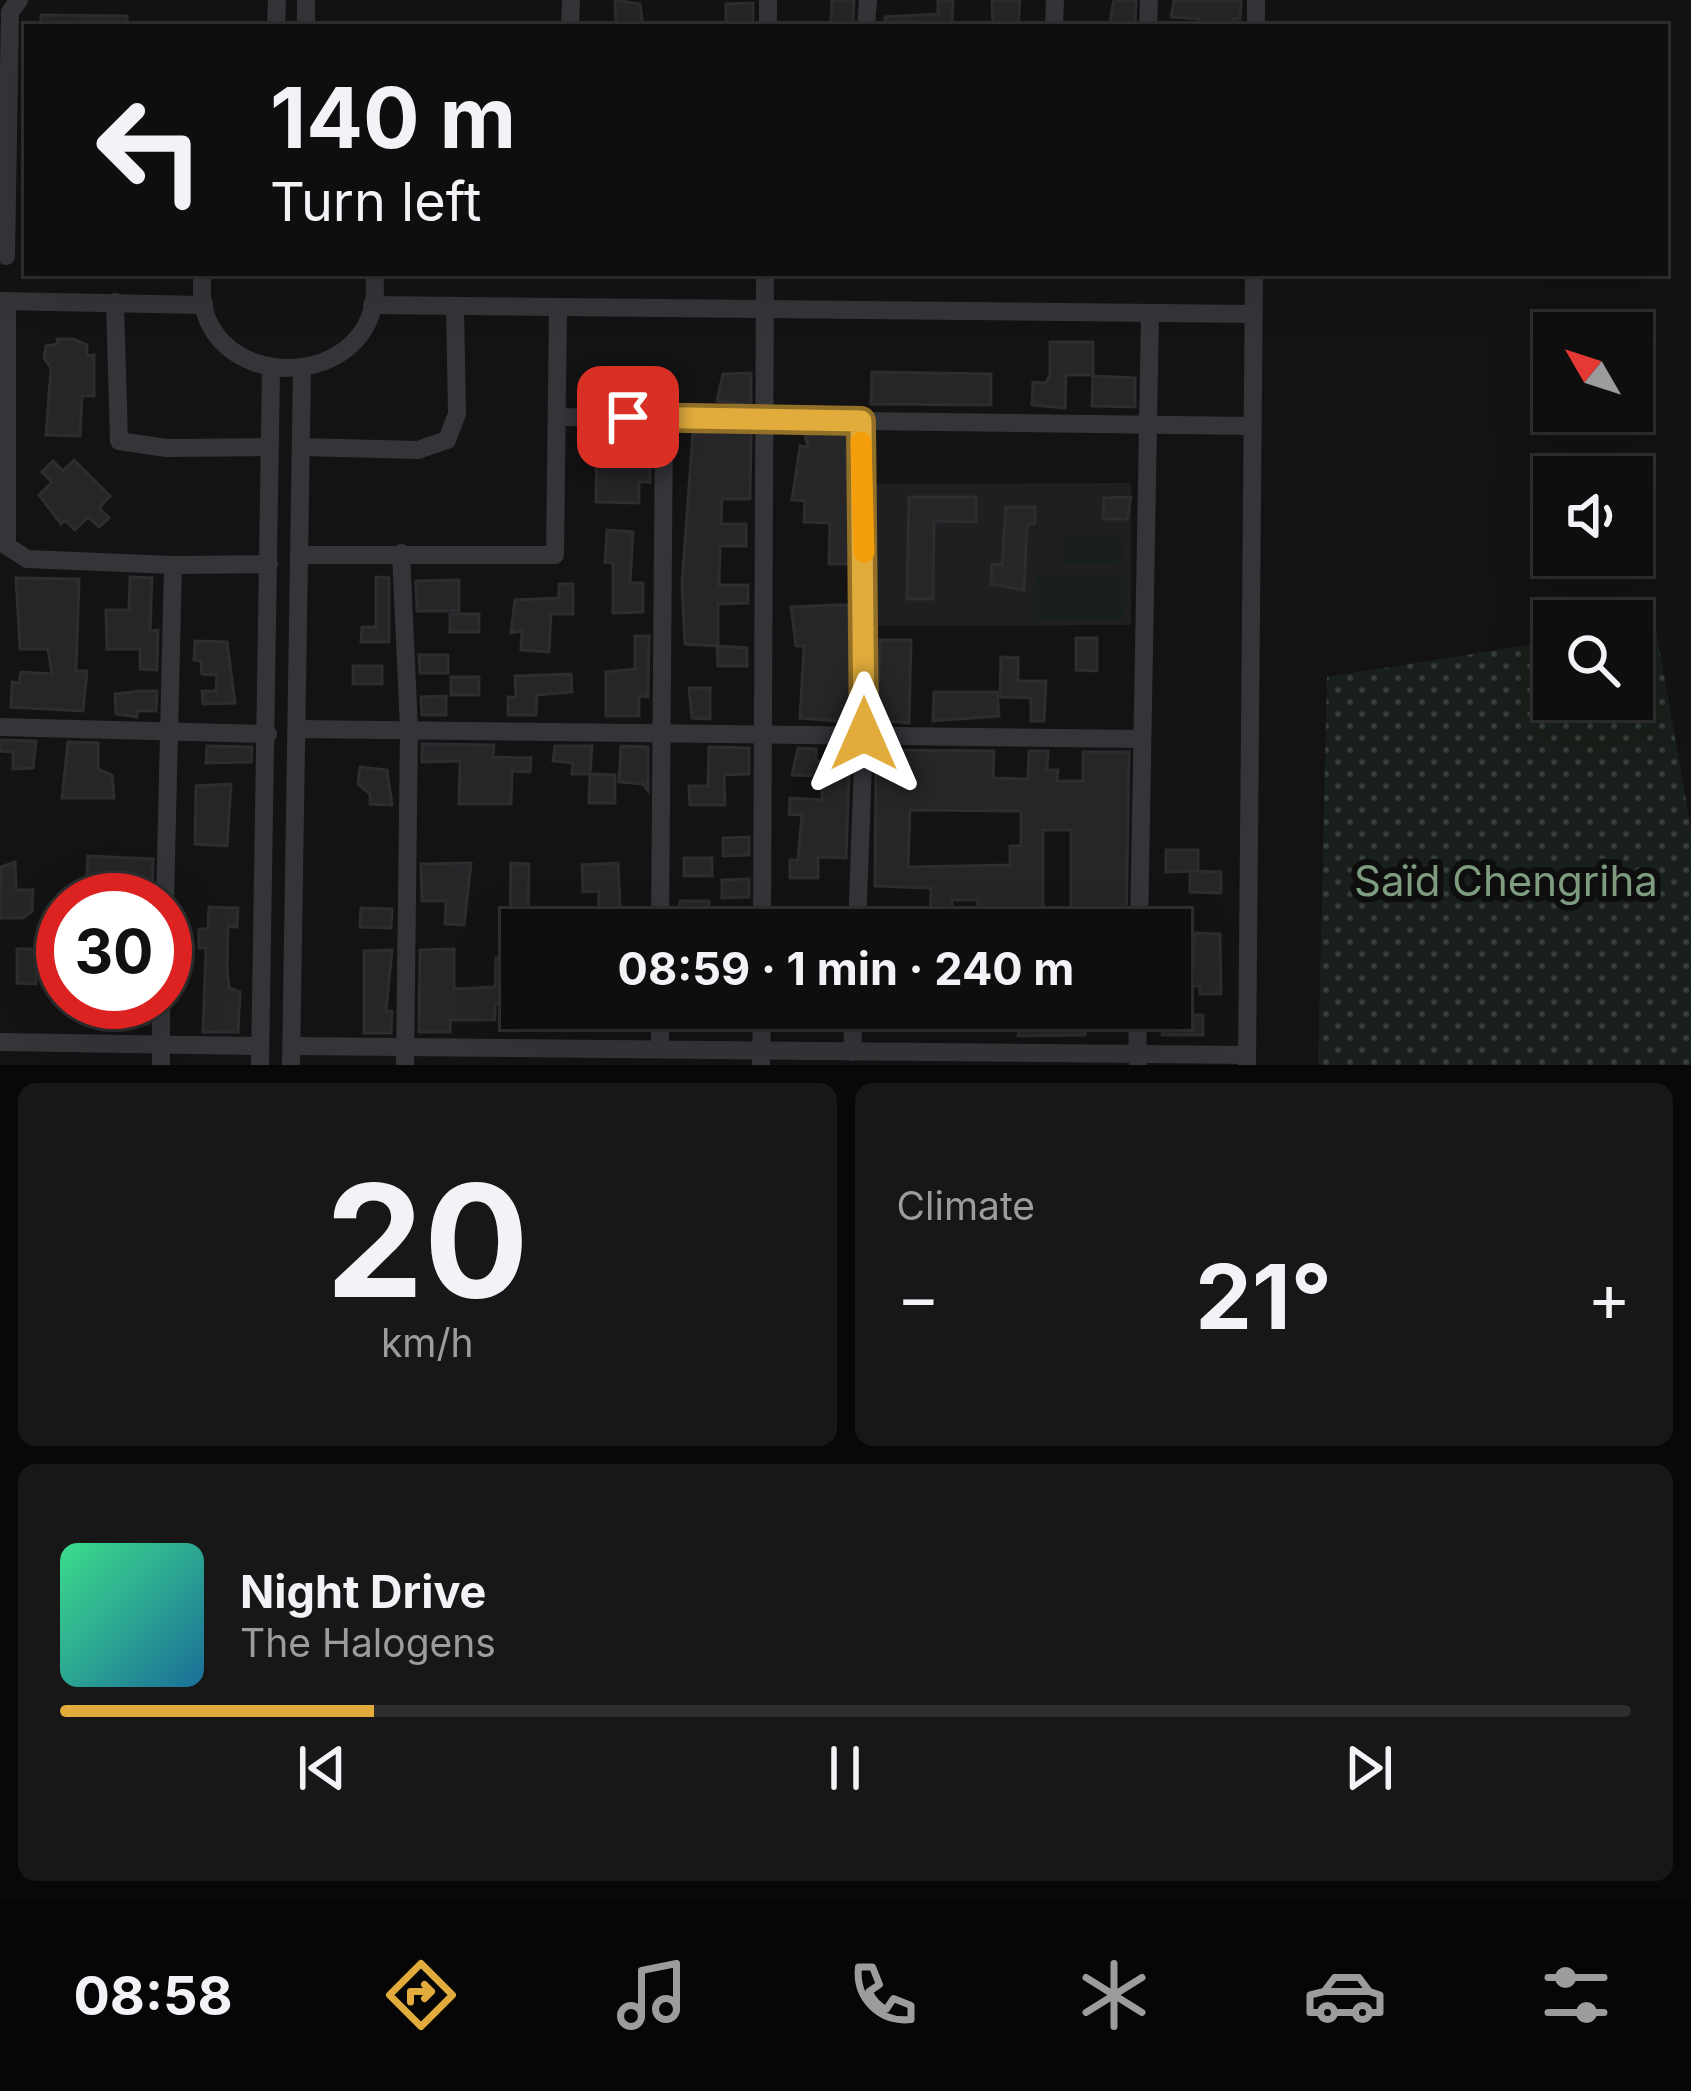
<!DOCTYPE html>
<html lang="en">
<head>
<meta charset="utf-8">
<style>
	body { margin:0; font-family:Inter,sans-serif; background:#171718; color:#f1f3f6; height:100vh; display:flex; flex-direction:column; font-size:45px; white-space:nowrap }
	* { box-sizing:border-box; margin:0 }
	p { font-size:39px; color:#9b9c9e }
	.icon { flex:none; width:66px; height:66px; fill:none; stroke:currentColor; stroke-width:2; stroke-linecap:round; stroke-linejoin:round }
	.map { position:relative; height:1065px; overflow:hidden }
	.sheet { display:flex; flex-direction:column; gap:18px; padding:18px; background:#080808; flex:1 }
	.sheet>* { flex:none }
	.banner { position:absolute; left:24px; top:24px; width:1644px; height:252px; border-radius:0px; box-shadow:0 12px 48px #0002,0 0 0 3px #2e2e2f; background:#0e0e0f; color:#f1f3f6; overflow:hidden }
	.needle { width:78px; rotate:309deg }
	.buttons { position:absolute; left:1533px; top:312px; display:grid; gap:24px }
	.buttons a { display:grid; place-items:center; width:120px; height:120px; border-radius:0px; background:#0e0e0f; box-shadow:0 12px 48px #0002,0 0 0 3px #2e2e2f; font-size:60px }
	.speed { position:absolute; left:36px; top:873px; display:flex; gap:24px; font-size:60px; font-weight:700; text-align:center }
	.speed>* { display:grid; place-content:center; width:156px; height:156px; border-radius:50%; background:#0e0e0f; box-shadow:0 12px 48px #0002,0 0 0 3px #2e2e2f; line-height:1 }
	.speed .limit { border:18px solid #d22; background:#fff; color:#111 }
	.pin { position:absolute; display:grid; place-items:center; width:102px; height:102px; color:#fff; margin:-51px; border-radius:24px; box-shadow:0 6px 18px #0006 }
	.me { position:absolute; width:132px; margin:-66px; rotate:0deg; stroke-linejoin:round; filter:drop-shadow(0 0 9px #0008) }
	.turn { display:flex; align-items:center; gap:42px; height:252px; padding:0 48px; font-size:54px }
	.turn .icon { width:156px; height:156px; stroke-width:2.5 }
	.turn b { display:block; font-size:84px; line-height:102px }
	.big { font-size:90px; font-weight:700; line-height:1.1 }
	.sheet .card { flex:1; display:flex; flex-direction:column; justify-content:center; gap:18px; min-width:0; padding:0 42px; border-radius:18px; background:#171718 }
	.sheet .dial { align-items:center; gap:0 }
	.dial b { font-size:156px; line-height:1 }
	.song { display:flex; align-items:center; gap:36px }
	.cover { width:144px; height:144px; border-radius:18px; background:linear-gradient(135deg,hsl(150 70% 55%),hsl(200 70% 35%)) }
	.played { height:12px; border-radius:6px; background:linear-gradient(90deg,#e2ac3d 20%,#2e2e2f 20%) }
	.keys { display:flex; justify-content:space-around; direction:ltr }
	.heat { display:flex; justify-content:space-between; align-items:center; font-size:66px; direction:ltr }
	.sheet .tiles { flex:1; display:grid; gap:18px; grid-template-columns:1fr 1fr }
	.card:last-child { grid-column:span 2 }
	.trip { position:absolute; left:501px; top:909px; width:690px; height:120px; border-radius:0px; background:#0e0e0f; box-shadow:0 12px 48px #0002,0 0 0 3px #2e2e2f; font-weight:700; line-height:120px; text-align:center }
	.tabs { display:flex; height:192px; justify-content:space-around; align-items:center; background:#060606; color:#9b9c9e }
	.tabs .icon { width:84px; height:84px }
	.tabs .selected { color:#e2ac3d }
	.tabs b { font-size:54px; color:#f1f3f6 }
	.map>svg:first-child { display:block }
	.built { fill:#1f1f21 }
	.grass { fill:#191f1a }
	.park { fill:url(#park-dots) }
	.building { fill:#262628; stroke:#2d2d30; stroke-width:3; fill-rule:evenodd }
	.lines { fill:none; stroke-linecap:round; stroke-linejoin:round }
	.minor { stroke:#343539; stroke-width:18 }
	.route-casing { stroke:#937028; stroke-width:30 }
	.route { stroke:#e2ac3d; stroke-width:21 }
	.slow { stroke:#f59e0b; stroke-width:21 }
	.labels { text-anchor:middle; stroke-width:12; stroke-linejoin:round; paint-order:stroke }
	.park-label { font-size:42px; fill:#7e9d80; stroke:#0e0e0f }
</style>
</head>
<body>
<div class="map">
<svg width="1691" height="1065" viewBox="0 0 1691 1065">
	<defs>
		<pattern id="park-dots" width="8" height="8" patternUnits="userSpaceOnUse" patternTransform="scale(3)"><rect width="8" height="8" fill="#191f1a"/><path d="M2 2h.1M6 6h.1" fill="none" stroke="#373d39" stroke-width="1.8" stroke-linecap="round"/></pattern>
	</defs>
	<rect width="100%" height="100%" fill="#131314"/>
	<!-- built -->
	<path class="built" d="M1131 483V625L873 626V484Z"/>
	<!-- grass -->
	<g class="grass">
		<path d="M1062 535H1122L1123 565 1062 564Z"/>
		<path d="M1035 575H1126L1125 620H1034Z"/>
	</g>
	<!-- park -->
	<path class="park" d="M1655 624 1691 829V1065H1318L1327 677 1554 641V699H1632V628Z"/>
	<!-- building -->
	<g class="building">
		<path d="M615 0 640 4 643 27H616Z"/>
		<path d="M832 0H854L853 22 831 23Z"/>
		<path d="M938 0H953L952 26 885 27V17L938 14Z"/>
		<path d="M992 0H1020L1018 27H993Z"/>
		<path d="M1114 0H1136L1135 27H1109Z"/>
		<path d="M1174 0H1241L1240 19H1233L1232 27H1200L1199 19 1171 17Z"/>
		<path d="M753 3V27H726V4Z"/>
		<path d="M41 15 127 16V27H41Z"/>
		<path d="M57 339H73L87 345V356L94 355V396H82L80 436 46 435 51 368 44 358 46 346 58 344Z"/>
		<path d="M1050 342H1093V375H1066L1065 408 1032 405 1033 382 1046 383 1050 375Z"/>
		<path d="M650 372H670V405H649Z"/>
		<path d="M872 372 991 374V405L871 404Z"/>
		<path d="M751 373V405L717 401 723 374Z"/>
		<path d="M1093 376 1135 378V407L1092 406Z"/>
		<path d="M597 431 642 432V459H650V482H639V503L596 502Z"/>
		<path d="M693 432 751 433 750 499H722L721 524H746V546H720L719 585H748V603L718 604V646L747 648V666H718L717 646 685 644 682 584Z"/>
		<path d="M805 434H846L849 564H829L830 523 804 522 805 501 792 500 800 446 808 447Z"/>
		<path d="M74 460 110 496 99 508 109 518 99 527 88 517 75 530 65 520 61 524 39 495 52 482 42 472 53 461 63 471Z"/>
		<path d="M909 497H976V522L934 521 933 599H907Z"/>
		<path d="M1131 497 1127 519H1103L1104 498Z"/>
		<path d="M1006 507H1035V523L1027 525 1024 590 991 584 992 564 1002 565Z"/>
		<path d="M607 530 633 532 630 583H643V612L613 613V563L605 562Z"/>
		<path d="M130 577 152 578 150 631 158 630 157 670 140 669V649H107L106 610H129Z"/>
		<path d="M376 577 389 578V642H361L362 627H376Z"/>
		<path d="M16 578 79 579 76 671H87L83 711 11 707 12 682 19 683 21 672 52 674 48 649H20Z"/>
		<path d="M459 580V611H417L416 581Z"/>
		<path d="M559 584H573V614H551L549 652 521 650 522 631 511 633 515 600 559 598Z"/>
		<path d="M834 605H849V722L800 718 804 646H796L791 607Z"/>
		<rect x="450" y="614" width="29" height="18"/>
		<path d="M635 636H649L648 697 639 696V716H606V672L635 669Z"/>
		<path d="M1076 638H1097V671L1076 670Z"/>
		<path d="M880 640H911L909 723 878 720Z"/>
		<path d="M195 641 227 642 235 703 203 704 202 691H216L217 675 202 674 201 661 194 660Z"/>
		<path d="M419 655H448V673H420Z"/>
		<path d="M1001 657 1018 658V681H1046L1044 721H1031V698L1000 697Z"/>
		<rect x="353" y="666" width="29" height="18"/>
		<path d="M571 674 572 692 537 695 536 715H508V697H516L515 676Z"/>
		<rect x="451" y="677" width="28" height="18"/>
		<path d="M689 688H710V719L692 718Z"/>
		<path d="M140 691H157L156 711H137V717L116 714 115 694Z"/>
		<path d="M934 692H997L999 716 933 721Z"/>
		<path d="M446 696V715H422L421 697Z"/>
		<path d="M0 740 36 741 33 768 13 769V752L0 751Z"/>
		<path d="M68 742 98 743V769L112 775 114 798H62Z"/>
		<path d="M422 744 494 745 493 757 531 758 530 772 512 771 511 804H459L460 761 422 762Z"/>
		<path d="M207 746 252 747 251 762 206 763Z"/>
		<path d="M555 746H592L590 774H572L573 763 553 761Z"/>
		<path d="M621 746 648 747V791L643 784 619 782Z"/>
		<path d="M709 747 749 748V774L724 775 725 805H690L689 786H708Z"/>
		<path d="M798 748 816 749V761L841 762V749H850L846 858 818 857V878H790V860H798L802 815 789 814 790 798 822 800V776L792 775Z"/>
		<path d="M890 750 994 751 993 778 1028 779 1029 751H1048L1047 770H1058L1057 781H1083V752H1129L1126 930H1071V830H1043V930L976 929 978 900H952L951 930H930L931 888 875 886 876 763H890ZM910 810 1021 811V846H1010V865L908 867Z"/>
		<path d="M360 767 387 770 392 805 370 804V794L358 784Z"/>
		<path d="M590 774 615 775V803H589Z"/>
		<path d="M231 784 227 846 195 844 196 786Z"/>
		<path d="M749 837V855L723 856V838Z"/>
		<path d="M1166 850H1198V871L1166 872Z"/>
		<path d="M88 856 153 859 152 900H134L137 886 86 888Z"/>
		<rect x="684" y="858" width="28" height="18"/>
		<path d="M15 862 16 890H33L32 911 23 918H0L1 867Z"/>
		<path d="M471 863 464 925 445 924 446 901H422L421 864Z"/>
		<path d="M511 863 529 864 528 925 510 924Z"/>
		<path d="M618 863 621 928H598L599 891 583 892 582 865Z"/>
		<path d="M1190 871 1221 872V893L1190 892Z"/>
		<path d="M749 879V897L722 898V880Z"/>
		<rect x="680" y="901" width="29" height="29"/>
		<path d="M209 907 238 908 237 927 228 926 227 969 229 988 240 992 238 1032H203L206 948H199V929H208Z"/>
		<path d="M361 908 392 909 391 928 360 927Z"/>
		<path d="M1195 933 1220 934 1221 994H1200V986H1192Z"/>
		<path d="M17 949H37L36 984 17 983Z"/>
		<path d="M454 949V989L495 987 496 958H522V1005L495 1004V1020H450V1032H419L420 950Z"/>
		<path d="M392 950 386 1011H392L391 1033H364V951Z"/>
		<path d="M91 1002H148V1024H137V1017L90 1014Z"/>
		<path d="M1023 1008H1087L1085 1035 1018 1036Z"/>
		<path d="M1163 1015H1203V1035H1162Z"/>
	</g>
	<g class="lines">
		<!-- minor -->
		<g class="minor">
			<path d="M276 27 277 0"/>
			<path d="M306 27V0"/>
			<path d="M570 27 571 0"/>
			<path d="M768 27V0"/>
			<path d="M866 27 868 0"/>
			<path d="M1054 27 1055 0"/>
			<path d="M1148 27 1149 0"/>
			<path d="M1256 27V0"/>
			<path d="M6 256 10 12 19 0"/>
			<path d="M203 273C185 400 391 399 374 273"/>
			<path d="M0 301 204 305"/>
			<path d="M7 301V546L27 559 173 565 165 902"/>
			<path d="M115 302 119 441 166 448 270 447"/>
			<path d="M372 305 1253 314"/>
			<path d="M557 417 1252 426"/>
			<path d="M301 447 418 450 447 440 457 414 455 306"/>
			<path d="M401 553 409 728 405 1065"/>
			<path d="M300 555H555L558 307"/>
			<path d="M173 565 269 564"/>
			<path d="M0 727 268 734"/>
			<path d="M297 729 1142 739"/>
			<path d="M660 930 664 417"/>
			<path d="M762 930 765 273"/>
			<path d="M857 930 864 734 861 421"/>
			<path d="M1139 930 1150 313"/>
			<path d="M1137 1008 1138 1065"/>
			<path d="M0 1042 260 1046"/>
			<path d="M292 1046 1247 1055"/>
			<path d="M660 1046V1008"/>
			<path d="M852 1052 854 1008"/>
			<path d="M161 1065V1002"/>
			<path d="M260 1065 271 369"/>
			<path d="M291 1065 302 369"/>
			<path d="M761 1065 762 1008"/>
			<path d="M1247 1065 1254 273"/>
		</g>
	</g>
	<g class="lines">
		<defs>
			<path id="route" d="M628 417 861 421 864 734"/>
		</defs>
		<!-- route casing -->
		<use href="#route" class="route-casing"/>
		<!-- route -->
		<use href="#route" class="route"/>
		<!-- slow -->
		<path class="slow" d="M861 442 864 552"/>
	</g>
	<g class="labels">
		<!-- park labels -->
		<g class="park-label">
			<text x="1506" y="896">Saïd Chengriha</text>
		</g>
	</g>
</svg>
<div class="buttons">
<a><svg class="needle" viewBox="-14 -14 28 28"><path d="M0-13l5 13h-10z" fill="#e53935"/><path d="M0 13l5-13h-10z" fill="#9b9c9e"/></svg></a>
<a><svg class="icon" aria-label="sound" viewBox="0 0 24 24"><path d="M4 9h4l5-4v14l-5-4H4zM17 9q2 3 0 6"/></svg></a>
<a><svg class="icon" aria-label="search" viewBox="0 0 24 24"><circle cx="10" cy="10" r="6"/><path d="M15 15l6 6"/></svg></a>
</div>
<div class="speed"><div class="limit">30</div></div>
<div class="pin" style="left:628px;top:417px;background:#d93025"><svg class="icon" aria-label="arrive" viewBox="0 0 24 24"><path d="M6 21V4h12l-3 4 3 4H6"/></svg></div>
<svg class="me" style="left:864px;top:734px" viewBox="-20 -20 40 40"><path d="M0-17L14 15 0 8-14 15z" fill="#e2ac3d" stroke="#fff" stroke-width="4"/></svg>
<div class="trip">08:59 · 1 min · 240 m</div>
<div class="banner">
<div class="turn"><svg class="icon" aria-label="left" viewBox="0 0 24 24"><path d="M17 20v-9H6M10 6l-5 5 5 5"/></svg><div><b>140 m</b>Turn left</div></div>
</div>
</div>
<section class="sheet">
<div class="tiles">
<div class="card dial"><b>20</b><p>km/h</p></div>
<div class="card"><p>Climate</p>
<div class="heat"><a>−</a><b class="big">21°</b><a>+</a></div>
</div>
<div class="card">
<div class="song"><i class="cover"></i><div><b>Night Drive</b><p>The Halogens</p></div></div>
<div class="played"></div>
<div class="keys"><svg class="icon" aria-label="previous" viewBox="0 0 24 24"><path d="M18 5L8 12l10 7zM5 5v14"/></svg><svg class="icon" aria-label="pause" viewBox="0 0 24 24"><path d="M8 5v14M16 5v14"/></svg><svg class="icon" aria-label="next" viewBox="0 0 24 24"><path d="M6 5l10 7-10 7zM19 5v14"/></svg></div>
</div>
</div>
</section>
<nav class="tabs">
<b>08:58</b>
<svg class="icon selected" aria-label="directions" viewBox="0 0 24 24"><path d="M12 3l9 9-9 9-9-9zM9 14v-3h6M13 9l2 2-2 2"/></svg>
<svg class="icon" aria-label="music" viewBox="0 0 24 24"><path d="M9 18V5l10-2v13"/><circle cx="6" cy="18" r="3"/><circle cx="16" cy="16" r="3"/></svg>
<svg class="icon" aria-label="phone" viewBox="0 0 24 24"><path d="M5 4h4l2 5-3 2q2 4 5 5l2-3 5 2v4C11 20 4 13 5 4z"/></svg>
<svg class="icon" aria-label="climate" viewBox="0 0 24 24"><path d="M12 3v18M4 7l16 10M4 17L20 7"/></svg>
<svg class="icon" aria-label="car" viewBox="0 0 24 24"><path d="M5 17H2v-5l4-1 3-4h7l3 4 3 1v5h-3M9 17h6M6 11h13"/><circle cx="7" cy="17" r="2"/><circle cx="17" cy="17" r="2"/></svg>
<svg class="icon" aria-label="filters" viewBox="0 0 24 24"><path d="M4 7h16M4 17h16"/><circle cx="9" cy="7" r="2"/><circle cx="15" cy="17" r="2"/></svg>
</nav>
</body>
</html>
